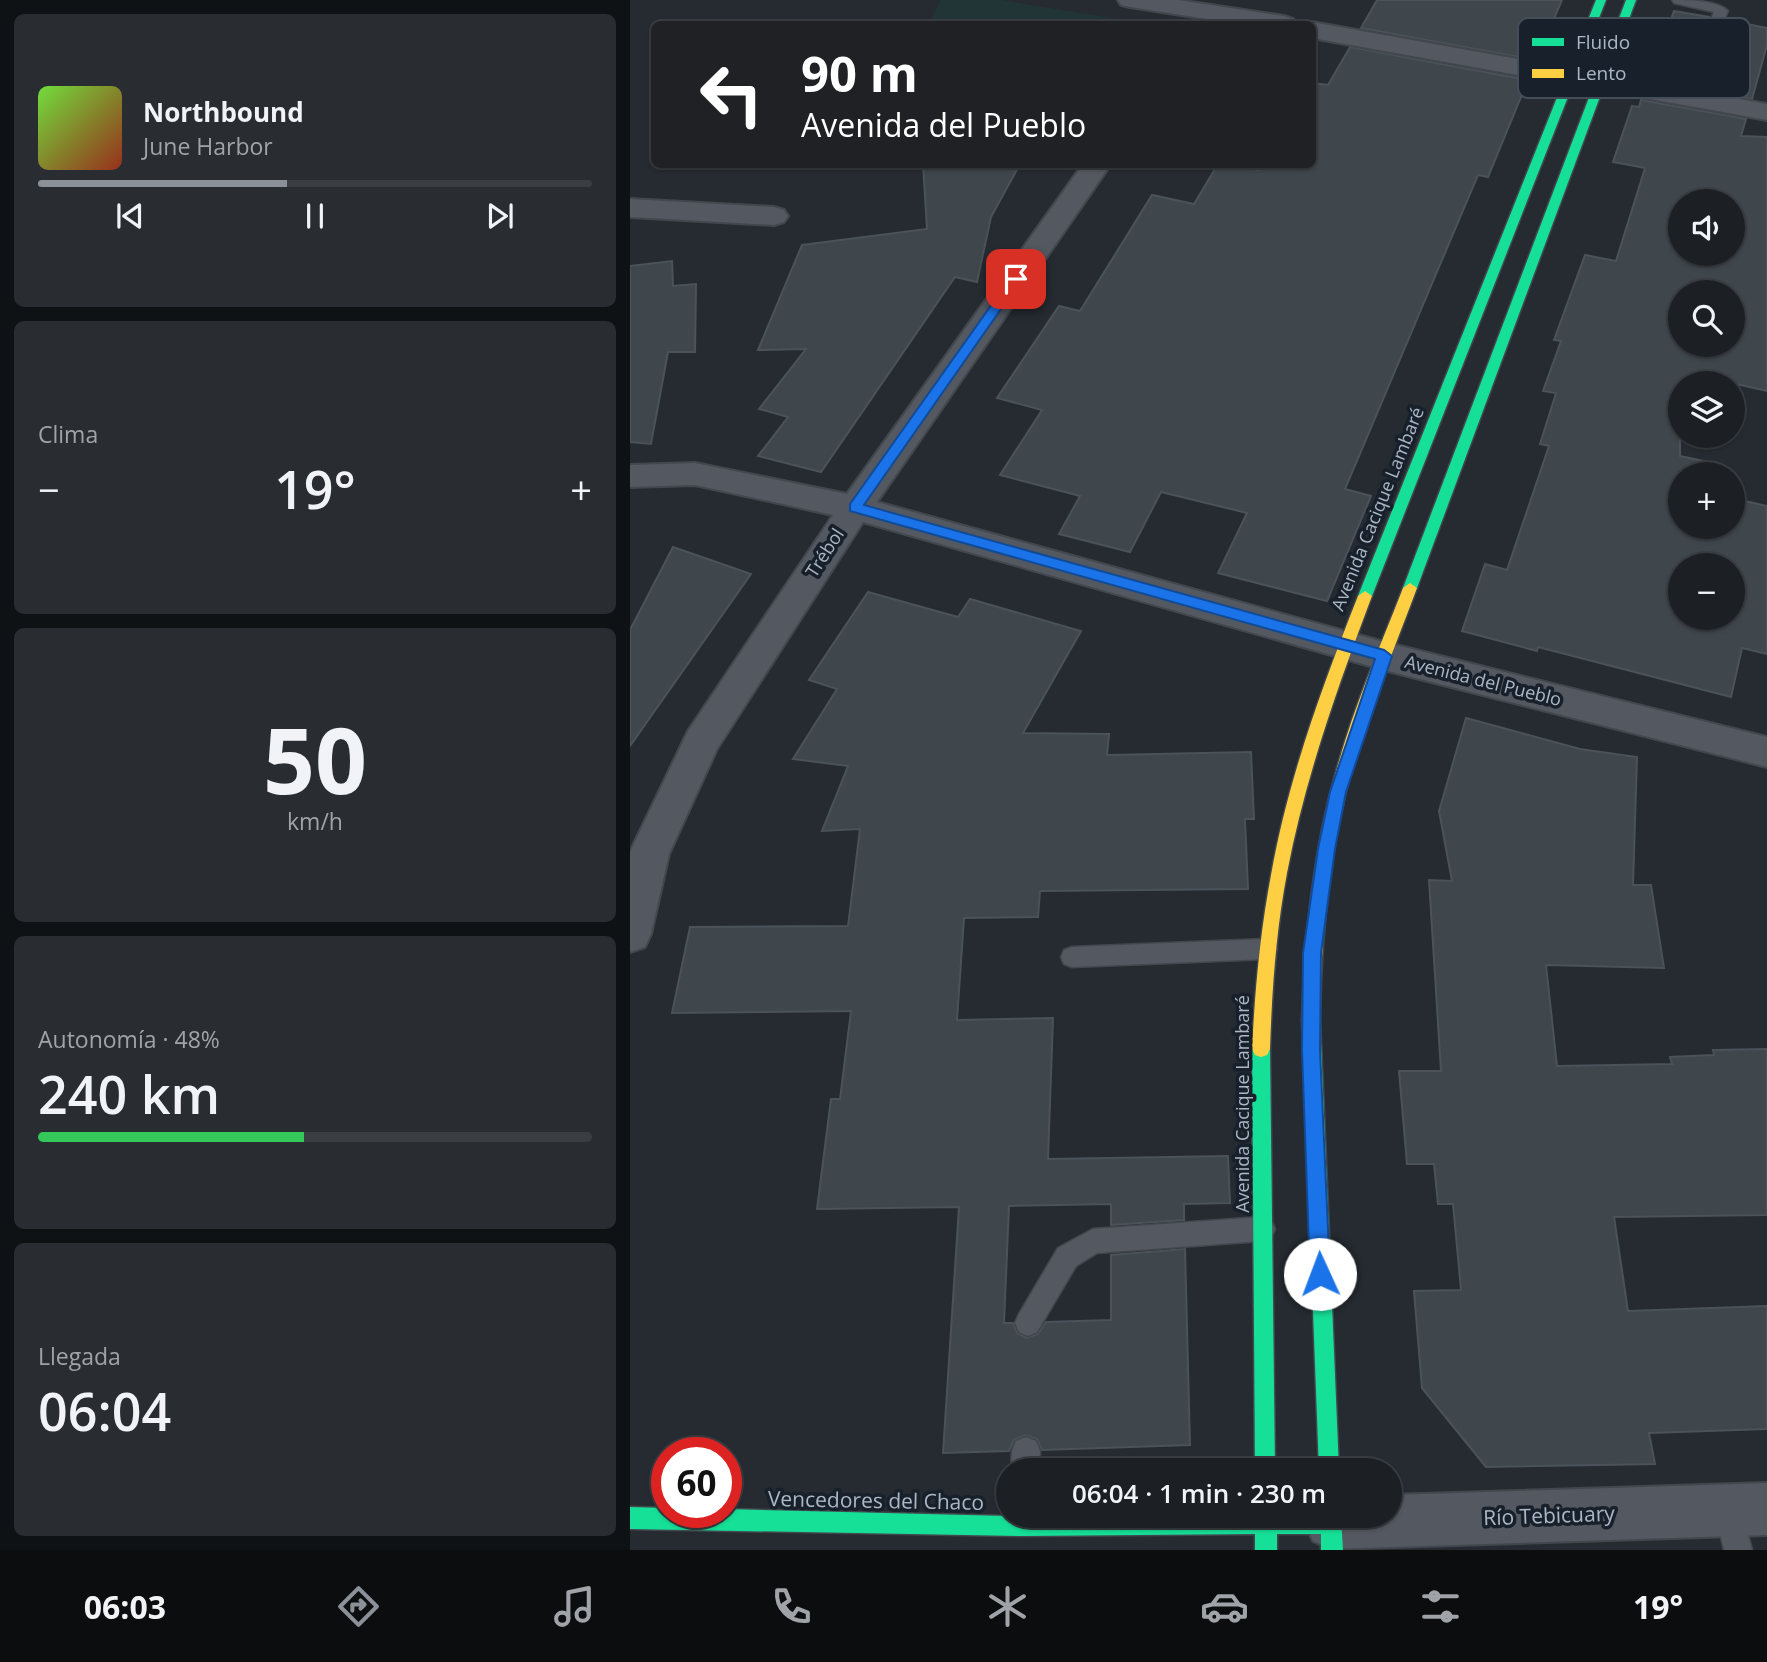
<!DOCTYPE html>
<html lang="es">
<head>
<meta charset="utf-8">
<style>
	body { margin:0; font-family:"Open Sans",sans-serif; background:#292d32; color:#f1f3f6; height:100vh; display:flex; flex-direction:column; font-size:26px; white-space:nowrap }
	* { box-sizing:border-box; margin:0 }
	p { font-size:23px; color:#a0a3a7 }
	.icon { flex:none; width:38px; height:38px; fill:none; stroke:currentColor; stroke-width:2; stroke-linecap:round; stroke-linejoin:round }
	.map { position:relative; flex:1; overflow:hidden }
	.drawer { display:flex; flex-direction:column; gap:14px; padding:14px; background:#0f1214; width:630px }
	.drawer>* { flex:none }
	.banner { position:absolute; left:21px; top:21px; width:665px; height:147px; border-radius:10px; box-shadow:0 2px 5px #0004,0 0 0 2px #3a3e42; background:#202124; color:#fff; overflow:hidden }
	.fabs { position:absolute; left:1038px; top:189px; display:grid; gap:14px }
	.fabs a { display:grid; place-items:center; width:77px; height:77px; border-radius:50%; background:#1c2025; box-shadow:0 2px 5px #0004,0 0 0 2px #3a3e42; font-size:35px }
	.speed { position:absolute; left:21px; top:1437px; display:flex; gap:14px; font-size:35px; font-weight:700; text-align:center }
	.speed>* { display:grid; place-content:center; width:91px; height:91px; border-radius:50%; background:#1c2025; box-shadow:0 2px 5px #0004,0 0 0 2px #3a3e42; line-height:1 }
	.speed .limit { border:10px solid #d22; background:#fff; color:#111 }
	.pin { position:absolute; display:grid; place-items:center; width:60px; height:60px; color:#fff; margin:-30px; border-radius:14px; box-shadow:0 4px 10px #0006 }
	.me { position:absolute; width:77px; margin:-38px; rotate:358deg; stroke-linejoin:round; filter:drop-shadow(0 0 5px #0008) }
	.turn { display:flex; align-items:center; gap:24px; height:147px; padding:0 35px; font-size:32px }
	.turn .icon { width:91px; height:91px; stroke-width:2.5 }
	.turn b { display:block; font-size:49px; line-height:60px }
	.big { font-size:52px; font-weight:600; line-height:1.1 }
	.drawer .tile { flex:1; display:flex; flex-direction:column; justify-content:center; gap:10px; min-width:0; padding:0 24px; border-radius:10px; background:#292d32 }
	.drawer .dial { align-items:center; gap:0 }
	.dial b { font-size:91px; line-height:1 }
	.song { display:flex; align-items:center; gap:21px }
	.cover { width:84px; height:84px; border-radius:10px; background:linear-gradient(135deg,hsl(100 70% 55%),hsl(10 70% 35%)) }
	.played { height:7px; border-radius:4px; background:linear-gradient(90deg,#8c9099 45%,#3a3e42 45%) }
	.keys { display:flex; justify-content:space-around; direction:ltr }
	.heat { display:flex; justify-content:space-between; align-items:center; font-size:38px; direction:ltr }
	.charge { height:10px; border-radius:5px; background:linear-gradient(90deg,#34c759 48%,#3a3e42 0) }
	.trip { position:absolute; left:366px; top:1458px; width:406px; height:70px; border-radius:35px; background:#1c2025; box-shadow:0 2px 5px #0004,0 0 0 2px #3a3e42; font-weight:600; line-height:70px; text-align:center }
	.dock { display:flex; height:112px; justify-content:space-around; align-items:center; background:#0b0d0f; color:#a0a3a7 }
	.dock .icon { width:49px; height:49px }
	.dock .active { color:#8c9099 }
	.dock b { font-size:32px; color:#f1f3f6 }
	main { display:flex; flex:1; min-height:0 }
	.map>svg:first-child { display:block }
	.green { fill:#213537 }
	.building { fill:#3f464c; stroke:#4b525a; stroke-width:2; fill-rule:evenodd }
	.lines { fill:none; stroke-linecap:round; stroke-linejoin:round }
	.lane-casing { stroke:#42474e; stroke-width:3 }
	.street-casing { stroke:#42474e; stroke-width:4 }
	.fast-casing { stroke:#42474e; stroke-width:3 }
	.slow-casing { stroke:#42474e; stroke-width:3 }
	.lane { fill:#545860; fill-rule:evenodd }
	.street { fill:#545860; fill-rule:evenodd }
	.fast { fill:#16e098; fill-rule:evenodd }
	.slow { fill:#ffcf43; fill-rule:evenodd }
	.route { fill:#1a73e8; stroke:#114b97; stroke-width:2 }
	.labels { text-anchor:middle; stroke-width:7; stroke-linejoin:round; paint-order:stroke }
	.street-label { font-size:18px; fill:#acb7c4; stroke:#18212b }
	.near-street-label { font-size:21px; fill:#acb7c4; stroke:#18212b }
	.key { fill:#18212b; stroke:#444e59; stroke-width:2 }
	.key-label { font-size:19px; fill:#acb7c4 }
</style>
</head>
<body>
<main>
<section class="drawer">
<div class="tile">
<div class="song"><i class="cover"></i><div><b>Northbound</b><p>June Harbor</p></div></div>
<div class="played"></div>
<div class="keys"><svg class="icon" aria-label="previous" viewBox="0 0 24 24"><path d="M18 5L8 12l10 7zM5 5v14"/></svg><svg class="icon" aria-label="pause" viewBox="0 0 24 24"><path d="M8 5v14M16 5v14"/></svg><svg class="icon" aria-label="next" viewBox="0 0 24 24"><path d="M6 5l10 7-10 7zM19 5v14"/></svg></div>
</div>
<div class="tile"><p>Clima</p>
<div class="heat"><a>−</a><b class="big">19°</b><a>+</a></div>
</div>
<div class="tile dial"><b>50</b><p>km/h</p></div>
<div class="tile"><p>Autonomía · 48%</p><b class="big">240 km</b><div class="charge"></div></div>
<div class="tile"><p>Llegada</p><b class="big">06:04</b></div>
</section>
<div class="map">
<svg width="1137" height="1550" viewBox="0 0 1137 1550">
	<rect width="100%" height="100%" fill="#252b31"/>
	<!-- green -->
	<path class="green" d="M311 0H371L517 24H299Z"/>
	<!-- building -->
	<g class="building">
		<path d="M747 0H932L906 60 731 28Z"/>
		<path d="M1044 11 1079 17 1080 21 1087 25H1094L1097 20 1137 28V45L1122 99 1019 80 1021 72 1060 79 1075 77 1083 62 1079 55H1069L1060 65 1026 60Z"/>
		<path d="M720 47 898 80 858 177 848 175 715 489 741 496 697 601 588 573 617 513 531 492 500 552 429 534 450 496 370 475 412 410 367 398 429 306 450 311 522 195 564 204 588 164 629 170 632 164H682V83L698 85Z"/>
		<path d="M1011 100 1116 119 1111 136 1137 137V391L1102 383H1050V456L1083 463 1080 474H1050V527H1102V498L1137 506V654L1112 648 1101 697 908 647 907 651 832 631 855 564 877 570 919 446 910 444 926 393 913 391 931 341 924 340 955 255 986 261 1015 168 983 162 1002 106 1009 107ZM1050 201H1102V254H1050ZM1050 292H1102V345H1050ZM1050 565H1102V618H1050Z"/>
		<path d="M293 164H390L361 217 347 282 325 277 191 472 128 456 158 417 129 409 176 349 128 350 172 245 297 229Z"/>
		<path d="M42 261 43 286 66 284 65 352H38L21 444 0 442V266Z"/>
		<path d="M43 547 121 574 0 746V630Z"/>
		<path d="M238 592 328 617 340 599 451 631 393 733 479 734 477 755 621 752 624 819H615L618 889 410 891 408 917 334 918 327 1020 423 1018 418 1159 598 1156 600 1203 554 1204V1220L481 1225V1204L379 1206 374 1323H383L387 1333 397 1338 408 1334 416 1322 481 1320V1255L555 1249 560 1445 412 1450 407 1439 395 1435 384 1440 379 1451 313 1453 329 1207 187 1209 201 1099H210L221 1011 42 1013 60 927 218 926 230 829 192 831 218 766 163 759 207 689 179 680Z"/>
		<path d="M836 718 950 749 1007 757 1003 885H1021L1034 968 916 965 927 1066 1042 1064 1040 1057 1084 1055 1083 1050 1137 1049V1215L984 1217 998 1311 1137 1306V1429L1019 1433 1025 1464 856 1467 792 1388 784 1291 831 1290 823 1204H808L804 1164H777L769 1071H811L799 880 822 881 809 811Z"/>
	</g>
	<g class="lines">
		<defs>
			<g id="lane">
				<path d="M1042 0C1058 0 1087 0 1098 11L1093 22 1088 23 1081 19 1084 12 1044 3Z"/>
				<path d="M979 55 1060 68 1064 67 1069 58H1079L1081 61 1075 74 1060 76 974 62V56Z"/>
				<path d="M636 939 644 942 647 949 644 956 636 959 442 967 434 964 431 957 434 950 442 947Z"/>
				<path d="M632 1217 641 1220 645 1229 641 1238 632 1241 467 1253 446 1266 407 1332 398 1336 389 1332 385 1323 389 1314 428 1248 463 1229Z"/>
				<path d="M396 1437 406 1441 410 1451 409 1470H381L382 1451 386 1441Z"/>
				<path d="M1099 1496 1109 1500 1122 1550H1094L1085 1510 1089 1500Z"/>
			</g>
			<g id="street">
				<path d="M488 0H548L654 16 663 19 667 24H609L500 7 491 5Z"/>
				<path d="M682 22 1137 104V120L682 38V24H673Z"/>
				<path d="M453 164H481L247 502 754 642 1137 737V767L754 670 233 522 87 749 39 854 21 934 15 947 0 952V852L58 731 203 515 65 485 0 487V465L65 463 217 494Z"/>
				<path d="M0 199 144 207 154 210 158 216 154 222 144 225 0 217Z"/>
				<path d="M1137 1483V1535L701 1549 683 1541 675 1523 678 1516H760V1495Z"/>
			</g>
			<g id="fast">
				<path d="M966 0H976L742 596 735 601 730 600 728 596Z"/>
				<path d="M996 0H1006L787 588 780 593 775 592 773 588Z"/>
				<path d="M681 1012 687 1014 690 1020 709 1470H689L672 1020 675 1014Z"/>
				<path d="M631 1041 637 1043 640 1049 645 1470H625L622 1049 625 1043Z"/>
				<path d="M0 1507 37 1508V1512H96V1509L378 1516H711L713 1550H691V1534H647V1550H625V1534L393 1536 0 1529Z"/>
			</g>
			<g id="slow">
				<path d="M780 583 787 588C765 647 741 705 723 765 699 848 691 934 690 1020L687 1026 681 1028 675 1026 672 1020C675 935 683 850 707 768 724 706 750 647 773 588Z"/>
				<path d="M735 591 742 596C708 686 675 778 657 873 646 931 642 990 640 1049L637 1055 631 1057 625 1055 622 1049C625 990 630 933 641 875 658 779 692 687 728 596Z"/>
			</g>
		</defs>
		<!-- lane casing -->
		<use href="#lane" class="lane-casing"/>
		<!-- street casing -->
		<use href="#street" class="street-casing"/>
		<!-- fast casing -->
		<use href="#fast" class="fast-casing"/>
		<!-- slow casing -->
		<use href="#slow" class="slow-casing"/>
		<!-- lane -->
		<use href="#lane" class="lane"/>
		<!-- street -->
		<use href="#street" class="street"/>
		<!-- fast -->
		<use href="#fast" class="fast"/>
		<!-- slow -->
		<use href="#slow" class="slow"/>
	</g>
	<!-- route -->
	<path class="route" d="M386 275 392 279 234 505 754 650 762 656 716 792 705 849 691 953 690 1050 700 1274 697 1281 690 1284 683 1281 680 1274 672 1050 673 953 688 849 700 792 745 659 220 511V504L382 276Z"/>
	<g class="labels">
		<!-- street labels -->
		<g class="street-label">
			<text transform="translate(748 509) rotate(-68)" y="6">Avenida Cacique Lambaré</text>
			<text transform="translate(195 553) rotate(-57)" y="6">Trébol</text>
			<text transform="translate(853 681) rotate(14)" y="6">Avenida del Pueblo</text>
			<text transform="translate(613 1104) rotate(-90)" y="6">Avenida Cacique Lambaré</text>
		</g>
		<!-- near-street labels -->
		<g class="near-street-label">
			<text transform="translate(246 1501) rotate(1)" y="7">Vencedores del Chaco</text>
			<text transform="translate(919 1516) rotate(-2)" y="7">Río Tebicuary</text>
		</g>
	</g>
	<!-- legend -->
	<rect x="888" y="18" width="232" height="80" rx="10" class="key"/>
	<rect x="902" y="38" width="32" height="8" fill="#16e098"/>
	<rect x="902" y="69" width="32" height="9" fill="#ffcf43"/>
	<g class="key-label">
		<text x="946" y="49">Fluido</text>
		<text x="946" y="80">Lento</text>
	</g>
</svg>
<div class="fabs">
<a><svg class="icon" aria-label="sound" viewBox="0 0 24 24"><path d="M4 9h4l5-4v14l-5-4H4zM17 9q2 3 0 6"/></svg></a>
<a><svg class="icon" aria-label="search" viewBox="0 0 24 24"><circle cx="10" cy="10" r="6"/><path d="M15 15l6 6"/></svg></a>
<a><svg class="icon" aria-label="layers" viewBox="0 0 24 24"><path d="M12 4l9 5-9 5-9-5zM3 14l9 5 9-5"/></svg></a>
<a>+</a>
<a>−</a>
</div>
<div class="speed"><div class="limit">60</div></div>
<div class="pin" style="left:386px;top:279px;background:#d93025"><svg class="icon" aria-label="arrive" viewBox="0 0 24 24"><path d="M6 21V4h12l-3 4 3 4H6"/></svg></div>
<svg class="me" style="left:690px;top:1274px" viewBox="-20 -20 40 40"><circle r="19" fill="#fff"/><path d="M0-13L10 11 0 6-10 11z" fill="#1a73e8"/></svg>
<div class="trip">06:04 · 1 min · 230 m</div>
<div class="banner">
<div class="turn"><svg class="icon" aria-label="left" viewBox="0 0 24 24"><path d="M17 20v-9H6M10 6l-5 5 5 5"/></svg><div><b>90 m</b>Avenida del Pueblo</div></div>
</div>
</div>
</main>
<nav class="dock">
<b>06:03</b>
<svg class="icon active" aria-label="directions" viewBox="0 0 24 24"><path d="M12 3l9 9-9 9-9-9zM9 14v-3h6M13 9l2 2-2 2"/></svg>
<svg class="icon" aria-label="music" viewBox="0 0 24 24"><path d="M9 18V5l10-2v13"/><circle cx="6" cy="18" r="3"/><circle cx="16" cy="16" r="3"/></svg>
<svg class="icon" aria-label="phone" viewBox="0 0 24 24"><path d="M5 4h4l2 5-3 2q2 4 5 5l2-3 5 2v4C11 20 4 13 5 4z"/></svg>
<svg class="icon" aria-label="climate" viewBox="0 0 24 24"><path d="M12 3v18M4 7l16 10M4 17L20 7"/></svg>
<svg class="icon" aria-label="car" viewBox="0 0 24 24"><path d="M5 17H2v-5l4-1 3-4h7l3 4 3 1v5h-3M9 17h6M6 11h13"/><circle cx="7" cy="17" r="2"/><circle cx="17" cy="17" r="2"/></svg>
<svg class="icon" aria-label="filters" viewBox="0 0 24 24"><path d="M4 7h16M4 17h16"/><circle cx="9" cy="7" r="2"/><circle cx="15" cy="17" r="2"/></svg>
<b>19°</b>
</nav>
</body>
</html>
